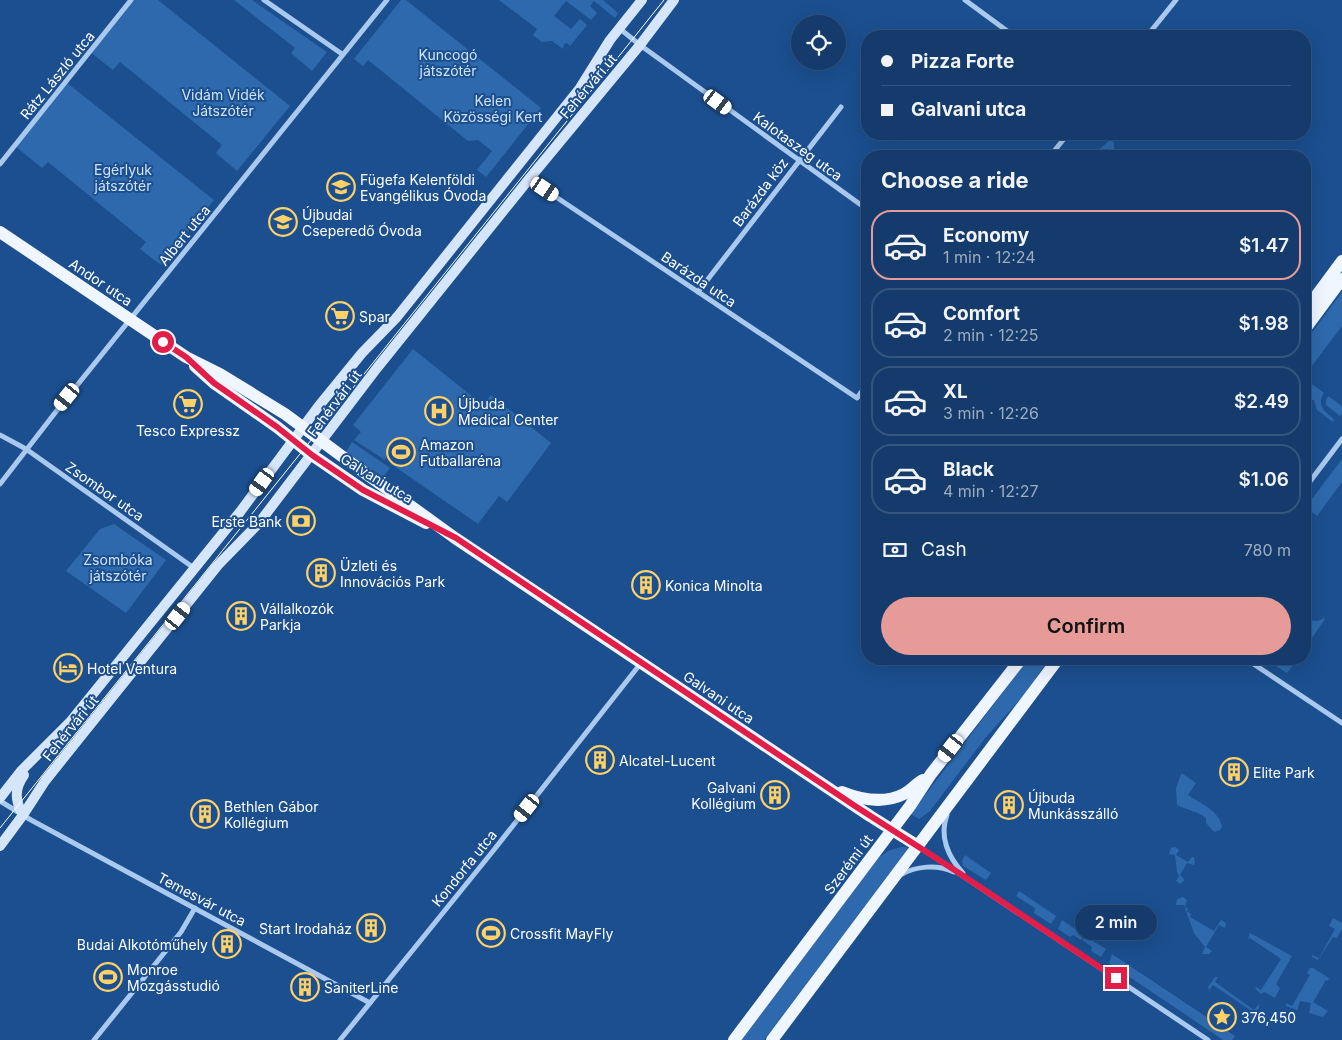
<!DOCTYPE html>
<meta charset="utf-8">
<style>
body{margin:0;font-family:Inter,sans-serif;background:#1d4271;color:#f1f3f6;height:100vh;display:flex;flex-direction:column;font-size:19px;white-space:nowrap}
*{box-sizing:border-box;margin:0}
p{font-size:16px;color:#9dadc1}
.icon{flex:none;width:28px;height:28px;fill:none;stroke:currentColor;stroke-width:2;stroke-linecap:round;stroke-linejoin:round}
.map{position:relative;flex:1;overflow:hidden}
.details{position:absolute;left:861px;top:150px;width:450px;height:515px;display:flex;flex-direction:column;background:#143b6b;border-radius:20px;box-shadow:0 5px 20px #0002,0 0 0 1px #33557e}
.details>*{flex:none}
.guide{position:absolute;left:861px;top:30px;width:450px;height:110px;border-radius:20px;box-shadow:0 5px 20px #0002,0 0 0 1px #33557e;display:grid;align-content:center;height:110px;padding:0 20px;background:#143b6b}
.controls{position:absolute;left:791px;top:15px;display:grid;gap:10px}
.controls a{display:grid;place-items:center;width:55px;height:55px;border-radius:50%;background:#143b6b;box-shadow:0 5px 20px #0002,0 0 0 1px #33557e;font-size:25px}
.end{position:absolute;width:22px;height:22px;margin:-11px;border:6px solid #e11d48;background:#fff;box-shadow:0 0 0 2px #fff}
.from{border-radius:50%}
.bubble{position:absolute;height:35px;border-radius:18px;background:#143b6b;box-shadow:0 5px 20px #0002,0 0 0 1px #33557e;font-size:16px;font-weight:600;line-height:35px;text-align:center}
.car{position:absolute;width:15px;height:30px;margin:-15px -8px;border-radius:6px;box-shadow:0 0 4px 1px #0007;background:linear-gradient(#fff 24%,#345 0 40%,#fff 0 76%,#345 0 86%,#fff 0)}
.guide b{display:flex;align-items:center;gap:18px;height:48px;font-size:19px}
.guide b+b{border-top:1px solid #33557e}
.guide i{width:12px;height:12px;background:#f1f3f6}
ul{padding:0;list-style:none}
li{display:flex;align-items:center;gap:15px;height:70px;margin:0 10px 8px;padding:0 10px;border:2px solid #33557e;border-radius:20px}
li div{flex:1}
li b{display:block;font-size:19px}
li em{font-style:normal;font-weight:600}
li.on{border-color:#e69b98}
li>.icon{width:45px;height:45px;stroke-width:1.5}
h2{padding:0 20px;font-size:22px;line-height:60px}
.pay{display:flex;align-items:center;gap:12px;height:55px;padding:0 20px;font-size:19px}
.pay p{margin-inline-start:auto}
.cta{display:flex;gap:10px;margin-top:auto;padding:10px 20px}
.cta a{flex:1;height:58px;border-radius:30px;background:#e69b98;color:#111;font-size:20px;font-weight:600;line-height:58px;text-align:center}
.map>svg:first-child{display:block}
</style>
<div class="map">
<svg width="1342" height="1040" viewBox="0 0 1342 1040">
<rect width="100%" height="100%" fill="#1b4f8f"/>
<!-- green -->
<g fill="#2e69ad">
<path d="M131 0H158L290 106 237 171 216 153 222 145 120 62 113 70 90 52Z"/>
<path d="M234 0H252L327 52 312 71 291 53 295 48Z"/>
<path d="M401 0H406L541 108 486 177 477 170 492 151 478 140 468 141 368 60 363 66 354 59Z"/>
<path d="M499 0H603L618 13 615 18 594 1 590 6 597 13 591 20 566 1 554 16 571 29 580 19 587 25 570 46 567 43 564 44 563 49 552 41 542 42 533 35 537 29Z"/>
<path d="M66 82 214 200 161 265 140 249 146 242 48 162 42 168 15 146Z"/>
<path d="M1111 139 1114 143V156H1092Z"/>
<path d="M1342 292V326L1305 375V342Z"/>
<path d="M413 349 483 405 491 395 551 443 507 502 499 496 478 524 391 464 393 460 387 456 385 460 354 440 361 432 353 425Z"/>
<path d="M1309 382 1324 393C1316 405 1325 412 1334 419L1333 422 1317 410 1314 400H1305V385Z"/>
<path d="M1328 396 1342 406V414L1340 416 1326 405V400Z"/>
<path d="M352 442 390 468 383 477 346 452Z"/>
<path d="M1342 459V482L1317 516 1306 507Z"/>
<path d="M114 524 166 560 126 613 66 571 100 529Z"/>
<path d="M1324 618 1325 619 1305 648V620L1318 621Z"/>
<path d="M1028 659H1049L1024 695 986 737 930 811 919 819 911 814Z"/>
<path d="M1265 659H1298L1287 673Z"/>
<path d="M1181 774H1183L1196 783 1188 795C1200 803 1220 811 1222 827L1220 830 1214 832 1206 823V818C1199 812 1187 810 1177 805L1176 788Z"/>
<path d="M901 847H906L908 849 764 1040H741L877 859 888 851Z"/>
<path d="M1175 847 1179 850 1176 855 1188 862 1192 857H1194L1195 862 1194 865 1187 863 1180 875 1185 880 1180 884 1176 881 1179 876 1177 872 1175 855 1169 854 1171 848Z"/>
<path d="M965 855 991 873 986 880 963 866 962 861Z"/>
<path d="M1019 891 1056 916 1051 924 1034 913 1035 908 1016 896Z"/>
<path d="M1183 897 1187 900 1185 907 1188 909 1187 911 1191 914 1190 917 1214 931 1221 920 1226 923 1225 928 1219 925 1206 947 1212 951 1209 954H1202L1205 947 1194 933 1184 905H1176L1177 899Z"/>
<path d="M1333 918 1342 923V929L1337 938 1333 937 1318 960 1312 957V955L1319 958 1335 929 1329 926Z"/>
<path d="M1062 920 1084 935 1081 940 1073 935 1070 937 1058 929Z"/>
<path d="M1250 933 1292 956 1276 984 1280 988 1275 998 1264 992 1261 994 1255 988 1256 987 1261 990 1281 959 1250 938 1248 939Z"/>
<path d="M1085 936 1106 949 1101 957 1091 951 1092 947 1082 940Z"/>
<path d="M1112 954 1235 1036 1232 1040H1223L1109 963Z"/>
<path d="M1310 968H1313L1329 978 1328 981 1326 980 1313 1002 1328 1011 1323 1017 1309 1013 1311 1003 1300 1001 1297 1010 1286 1006V1003L1292 1006 1310 975 1307 973Z"/>
<path d="M1215 977H1218L1215 982 1254 1010 1259 1004V1008L1253 1017 1249 1018 1253 1012 1213 985 1209 990 1208 987Z"/>
</g>
<g fill="none" stroke-linecap="round" stroke-linejoin="round">
<!-- street -->
<g stroke="#a9c9ee" stroke-width="5">
<path d="M264 0 342 54"/>
<path d="M965 0 1014 36"/>
<path d="M619 28 640 45 868 210"/>
<path d="M1147 36 1176 0"/>
<path d="M1050 156 1068 134"/>
<path d="M0 164 131 0"/>
<path d="M529 179 857 398 868 383"/>
<path d="M698 292 841 107"/>
<path d="M860 394 868 399"/>
<path d="M0 435 26 449 194 568"/>
<path d="M0 484 58 409 387 0"/>
<path d="M1305 488 1342 439"/>
<path d="M1246 659 1342 723"/>
<path d="M0 801 31 820 370 1003"/>
<path d="M947 815C939 836 948 857 963 873"/>
<path d="M918 846 1208 1040"/>
<path d="M900 875C916 866 937 864 954 872"/>
<path d="M94 1040 181 932 195 908"/>
<path d="M340 1040 493 851 641 663"/>
</g>
<!-- secondary -->
<g stroke="#d6e6fa" stroke-width="10">
<path d="M0 798 21 771 71 721 240 512 318 407 362 353 397 317 580 88 610 40 642 0"/>
<path d="M23 815C15 801 14 789 24 775"/>
<path d="M0 846 23 815 45 781 218 565 259 523 377 368 529 179 640 45 674 0"/>
</g>
<!-- primary -->
<g stroke="#f0f6ff" stroke-width="12">
<path d="M0 232 186 357 220 374 285 414 347 460 455 538 870 816 918 846"/>
<path d="M1305 311 1342 261"/>
<path d="M1305 329 1342 279"/>
<path d="M195 366 214 383 277 427 312 455 363 490 426 523"/>
<path d="M842 792C862 800 884 804 904 794 911 790 916 784 923 780"/>
<path d="M734 1040 910 806 931 774 1021 659"/>
<path d="M772 1040 1058 659"/>
</g>
<!-- tram -->
<path stroke="#fff" stroke-width="1" d="M0 828 664 0"/>
</g>
<g fill="none" stroke-linecap="round" stroke-linejoin="round">
<!-- route -->
<path stroke="#e11d48" stroke-width="6" d="M163 342 186 357 214 383 277 427 312 455 363 490 456 538 855 806 953 869 1116 978"/>
</g>
<!-- icons -->
<defs>
<symbol id="school-ring" viewBox="-11 -11 22 22"><circle r="9.5" fill="#1b4f8f" stroke="#ffd166" stroke-width="1.5"/><path d="M0-5L7-2L0 1L-7-2ZM-4 1L0 2.5L4 1V4Q0 6-4 4Z" fill="#ffd166"/></symbol>
<symbol id="supermarket-ring" viewBox="-11 -11 22 22"><circle r="9.5" fill="#1b4f8f" stroke="#ffd166" stroke-width="1.5"/><path d="M-6-5.5h2.5l.6 2H6L4.5 2H-2.5L-4.4-4H-6ZM-1.5 3.2a1.3 1.3 0 1 0 .1 0ZM3 3.2a1.3 1.3 0 1 0 .1 0Z" fill="#ffd166"/></symbol>
<symbol id="hospital-ring" viewBox="-11 -11 22 22"><circle r="9.5" fill="#1b4f8f" stroke="#ffd166" stroke-width="1.5"/><path d="M-5-5h3v3.5h4V-5h3V5h-3V1.5h-4V5h-3Z" fill="#ffd166"/></symbol>
<symbol id="stadium-ring" viewBox="-11 -11 22 22"><circle r="9.5" fill="#1b4f8f" stroke="#ffd166" stroke-width="1.5"/><path d="M0-5a6.5 5 0 1 0 0 10a6.5 5 0 1 0 0-10ZM-3.5-1.8h7v3.6h-7Z" fill="#ffd166"/></symbol>
<symbol id="bank-ring" viewBox="-11 -11 22 22"><circle r="9.5" fill="#1b4f8f" stroke="#ffd166" stroke-width="1.5"/><path d="M-6-4H6V4H-6ZM0-2.3a2.3 2.3 0 1 0 0 4.6a2.3 2.3 0 1 0 0-4.6Z" fill="#ffd166"/></symbol>
<symbol id="building-ring" viewBox="-11 -11 22 22"><circle r="9.5" fill="#1b4f8f" stroke="#ffd166" stroke-width="1.5"/><path d="M-4-6H4V6H1V3H-1V6H-4ZM-2.5-4.3h1.7v1.8h-1.7ZM.8-4.3h1.7v1.8H.8ZM-2.5-1h1.7V.8h-1.7ZM.8-1h1.7V.8H.8Z" fill="#ffd166"/></symbol>
<symbol id="hotel-ring" viewBox="-11 -11 22 22"><circle r="9.5" fill="#1b4f8f" stroke="#ffd166" stroke-width="1.5"/><path d="M-6-4.5h1.5V1H6V5H4.5V3h-9V5H-6ZM-4 0a1.8 1.8 0 1 1 3.6 0ZM.5 0V-2.5h3Q6-2.5 6 0Z" fill="#ffd166"/></symbol>
<symbol id="sight-ring" viewBox="-11 -11 22 22"><circle r="9.5" fill="#1b4f8f" stroke="#ffd166" stroke-width="1.5"/><path d="M0-6L1.8-2.2L6-1.7L2.9 1.2L3.7 5.4L0 3.3L-3.7 5.4L-2.9 1.2L-6-1.7L-1.8-2.2Z" fill="#ffd166"/></symbol>
</defs>
<g fill-rule="evenodd">
<use href="#school-ring" x="325" y="171" width="32" height="32"/>
<use href="#school-ring" x="267" y="206" width="32" height="32"/>
<use href="#supermarket-ring" x="324" y="300" width="32" height="32"/>
<use href="#supermarket-ring" x="172" y="388" width="32" height="32"/>
<use href="#hospital-ring" x="423" y="395" width="32" height="32"/>
<use href="#stadium-ring" x="385" y="436" width="32" height="32"/>
<use href="#bank-ring" x="285" y="505" width="32" height="32"/>
<use href="#building-ring" x="305" y="557" width="32" height="32"/>
<use href="#building-ring" x="630" y="569" width="32" height="32"/>
<use href="#building-ring" x="225" y="600" width="32" height="32"/>
<use href="#hotel-ring" x="52" y="652" width="32" height="32"/>
<use href="#building-ring" x="584" y="744" width="32" height="32"/>
<use href="#building-ring" x="1218" y="756" width="32" height="32"/>
<use href="#building-ring" x="759" y="779" width="32" height="32"/>
<use href="#building-ring" x="993" y="789" width="32" height="32"/>
<use href="#building-ring" x="189" y="798" width="32" height="32"/>
<use href="#building-ring" x="355" y="912" width="32" height="32"/>
<use href="#stadium-ring" x="475" y="917" width="32" height="32"/>
<use href="#building-ring" x="211" y="928" width="32" height="32"/>
<use href="#stadium-ring" x="92" y="961" width="32" height="32"/>
<use href="#building-ring" x="289" y="971" width="32" height="32"/>
<use href="#sight-ring" x="1206" y="1001" width="32" height="32"/>
</g>
<g text-anchor="middle" dominant-baseline="central" stroke-width="4" stroke-linejoin="round" paint-order="stroke">
<!-- park labels -->
<g font-size="14" fill="#cfe3fa" stroke="#1b4f8f">
<text x="448" y="54">Kuncogó<tspan x="448" dy="16">játszótér</tspan></text>
<text x="223" y="94">Vidám Vidék<tspan x="223" dy="16">Játszótér</tspan></text>
<text x="493" y="100">Kelen<tspan x="493" dy="16">Közösségi Kert</tspan></text>
<text x="123" y="169">Egérlyuk<tspan x="123" dy="16">játszótér</tspan></text>
<text x="118" y="559">Zsombóka<tspan x="118" dy="16">játszótér</tspan></text>
</g>
<!-- street labels -->
<g font-size="14" fill="#fff" stroke="#1b4f8f">
<text transform="translate(57 75) rotate(-51)">Rátz László utca</text>
<text transform="translate(588 86) rotate(-50)">Fehérvári út</text>
<text transform="translate(798 146) rotate(36)">Kalotaszeg utca</text>
<text transform="translate(760 192) rotate(-53)">Barázda köz</text>
<text transform="translate(184 235) rotate(-51)">Albert utca</text>
<text transform="translate(699 279) rotate(34)">Barázda utca</text>
<text transform="translate(101 282) rotate(34)">Andor utca</text>
<text transform="translate(334 403) rotate(-53)">Fehérvári út</text>
<text transform="translate(377 478) rotate(31)">Galvani utca</text>
<text transform="translate(105 491) rotate(35)">Zsombor utca</text>
<text transform="translate(719 697) rotate(34)">Galvani utca</text>
<text transform="translate(70 728) rotate(-51)">Fehérvári út</text>
<text transform="translate(848 864) rotate(-53)">Szerémi út</text>
<text transform="translate(464 868) rotate(-51)">Kondorfa utca</text>
<text transform="translate(202 899) rotate(28)">Temesvár utca</text>
</g>
<!-- poi labels -->
<g font-size="14" fill="#fff" stroke="#1b4f8f" text-anchor="start">
<text x="360" y="179">Fügefa Kelenföldi<tspan x="360" dy="16">Evangélikus Óvoda</tspan></text>
<text x="302" y="214">Újbudai<tspan x="302" dy="16">Cseperedő Óvoda</tspan></text>
<text x="359" y="316">Spar</text>
<text x="458" y="403">Újbuda<tspan x="458" dy="16">Medical Center</tspan></text>
<text x="188" y="430" text-anchor="middle">Tesco Expressz</text>
<text x="420" y="444">Amazon<tspan x="420" dy="16">Futballaréna</tspan></text>
<text x="282" y="521" text-anchor="end">Erste Bank</text>
<text x="340" y="565">Üzleti és<tspan x="340" dy="16">Innovációs Park</tspan></text>
<text x="665" y="585">Konica Minolta</text>
<text x="260" y="608">Vállalkozók<tspan x="260" dy="16">Parkja</tspan></text>
<text x="87" y="668">Hotel Ventura</text>
<text x="619" y="760">Alcatel-Lucent</text>
<text x="1253" y="772">Elite Park</text>
<text x="756" y="787" text-anchor="end">Galvani<tspan x="756" dy="16">Kollégium</tspan></text>
<text x="1028" y="797">Újbuda<tspan x="1028" dy="16">Munkásszálló</tspan></text>
<text x="224" y="806">Bethlen Gábor<tspan x="224" dy="16">Kollégium</tspan></text>
<text x="352" y="928" text-anchor="end">Start Irodaház</text>
<text x="510" y="933">Crossfit MayFly</text>
<text x="208" y="944" text-anchor="end">Budai Alkotóműhely</text>
<text x="127" y="969">Monroe<tspan x="127" dy="16">Mozgásstudió</tspan></text>
<text x="324" y="987">SaniterLine</text>
<text x="1241" y="1017">376,450</text>
</g>
</g>
</svg>
<div class="controls">
<a><svg class="icon" aria-label="locate" viewBox="0 0 24 24"><circle cx="12" cy="12" r="6"/><path d="M12 2v4M12 18v4M2 12h4M18 12h4"/></svg></a>
</div>
<i class="end from" style="left:163px;top:342px"></i>
<i class="end" style="left:1116px;top:978px"></i>
<div class="bubble" style="left:1075px;top:905px;width:82px">2 min</div>
<i class="car" style="left:718px;top:102px;rotate:126deg"></i>
<i class="car" style="left:545px;top:189px;rotate:124deg"></i>
<i class="car" style="left:67px;top:397px;rotate:219deg"></i>
<i class="car" style="left:262px;top:482px;rotate:216deg"></i>
<i class="car" style="left:178px;top:616px;rotate:38deg"></i>
<i class="car" style="left:951px;top:748px;rotate:218deg"></i>
<i class="car" style="left:527px;top:808px;rotate:218deg"></i>
<div class="guide">
<b><i class="from"></i>Pizza Forte</b>
<b><i></i>Galvani utca</b>
</div>
<section class="details">
<h2>Choose a ride</h2>
<ul>
<li class="on"><svg class="icon" aria-label="car" viewBox="0 0 24 24"><path d="M5 17H2v-5l4-1 3-4h7l3 4 3 1v5h-3M9 17h6M6 11h13"/><circle cx="7" cy="17" r="2"/><circle cx="17" cy="17" r="2"/></svg><div><b>Economy</b><p>1 min · 12:24</p></div><em>$1.47</em></li>
<li><svg class="icon" aria-label="car" viewBox="0 0 24 24"><path d="M5 17H2v-5l4-1 3-4h7l3 4 3 1v5h-3M9 17h6M6 11h13"/><circle cx="7" cy="17" r="2"/><circle cx="17" cy="17" r="2"/></svg><div><b>Comfort</b><p>2 min · 12:25</p></div><em>$1.98</em></li>
<li><svg class="icon" aria-label="car" viewBox="0 0 24 24"><path d="M5 17H2v-5l4-1 3-4h7l3 4 3 1v5h-3M9 17h6M6 11h13"/><circle cx="7" cy="17" r="2"/><circle cx="17" cy="17" r="2"/></svg><div><b>XL</b><p>3 min · 12:26</p></div><em>$2.49</em></li>
<li><svg class="icon" aria-label="car" viewBox="0 0 24 24"><path d="M5 17H2v-5l4-1 3-4h7l3 4 3 1v5h-3M9 17h6M6 11h13"/><circle cx="7" cy="17" r="2"/><circle cx="17" cy="17" r="2"/></svg><div><b>Black</b><p>4 min · 12:27</p></div><em>$1.06</em></li>
</ul>
<div class="pay"><svg class="icon" aria-label="cash" viewBox="0 0 24 24"><path d="M3 7h18v10H3z"/><circle cx="12" cy="12" r="2"/></svg>Cash<p>780 m</p></div>
<div class="cta"><a>Confirm</a></div>
</section>
</div>
